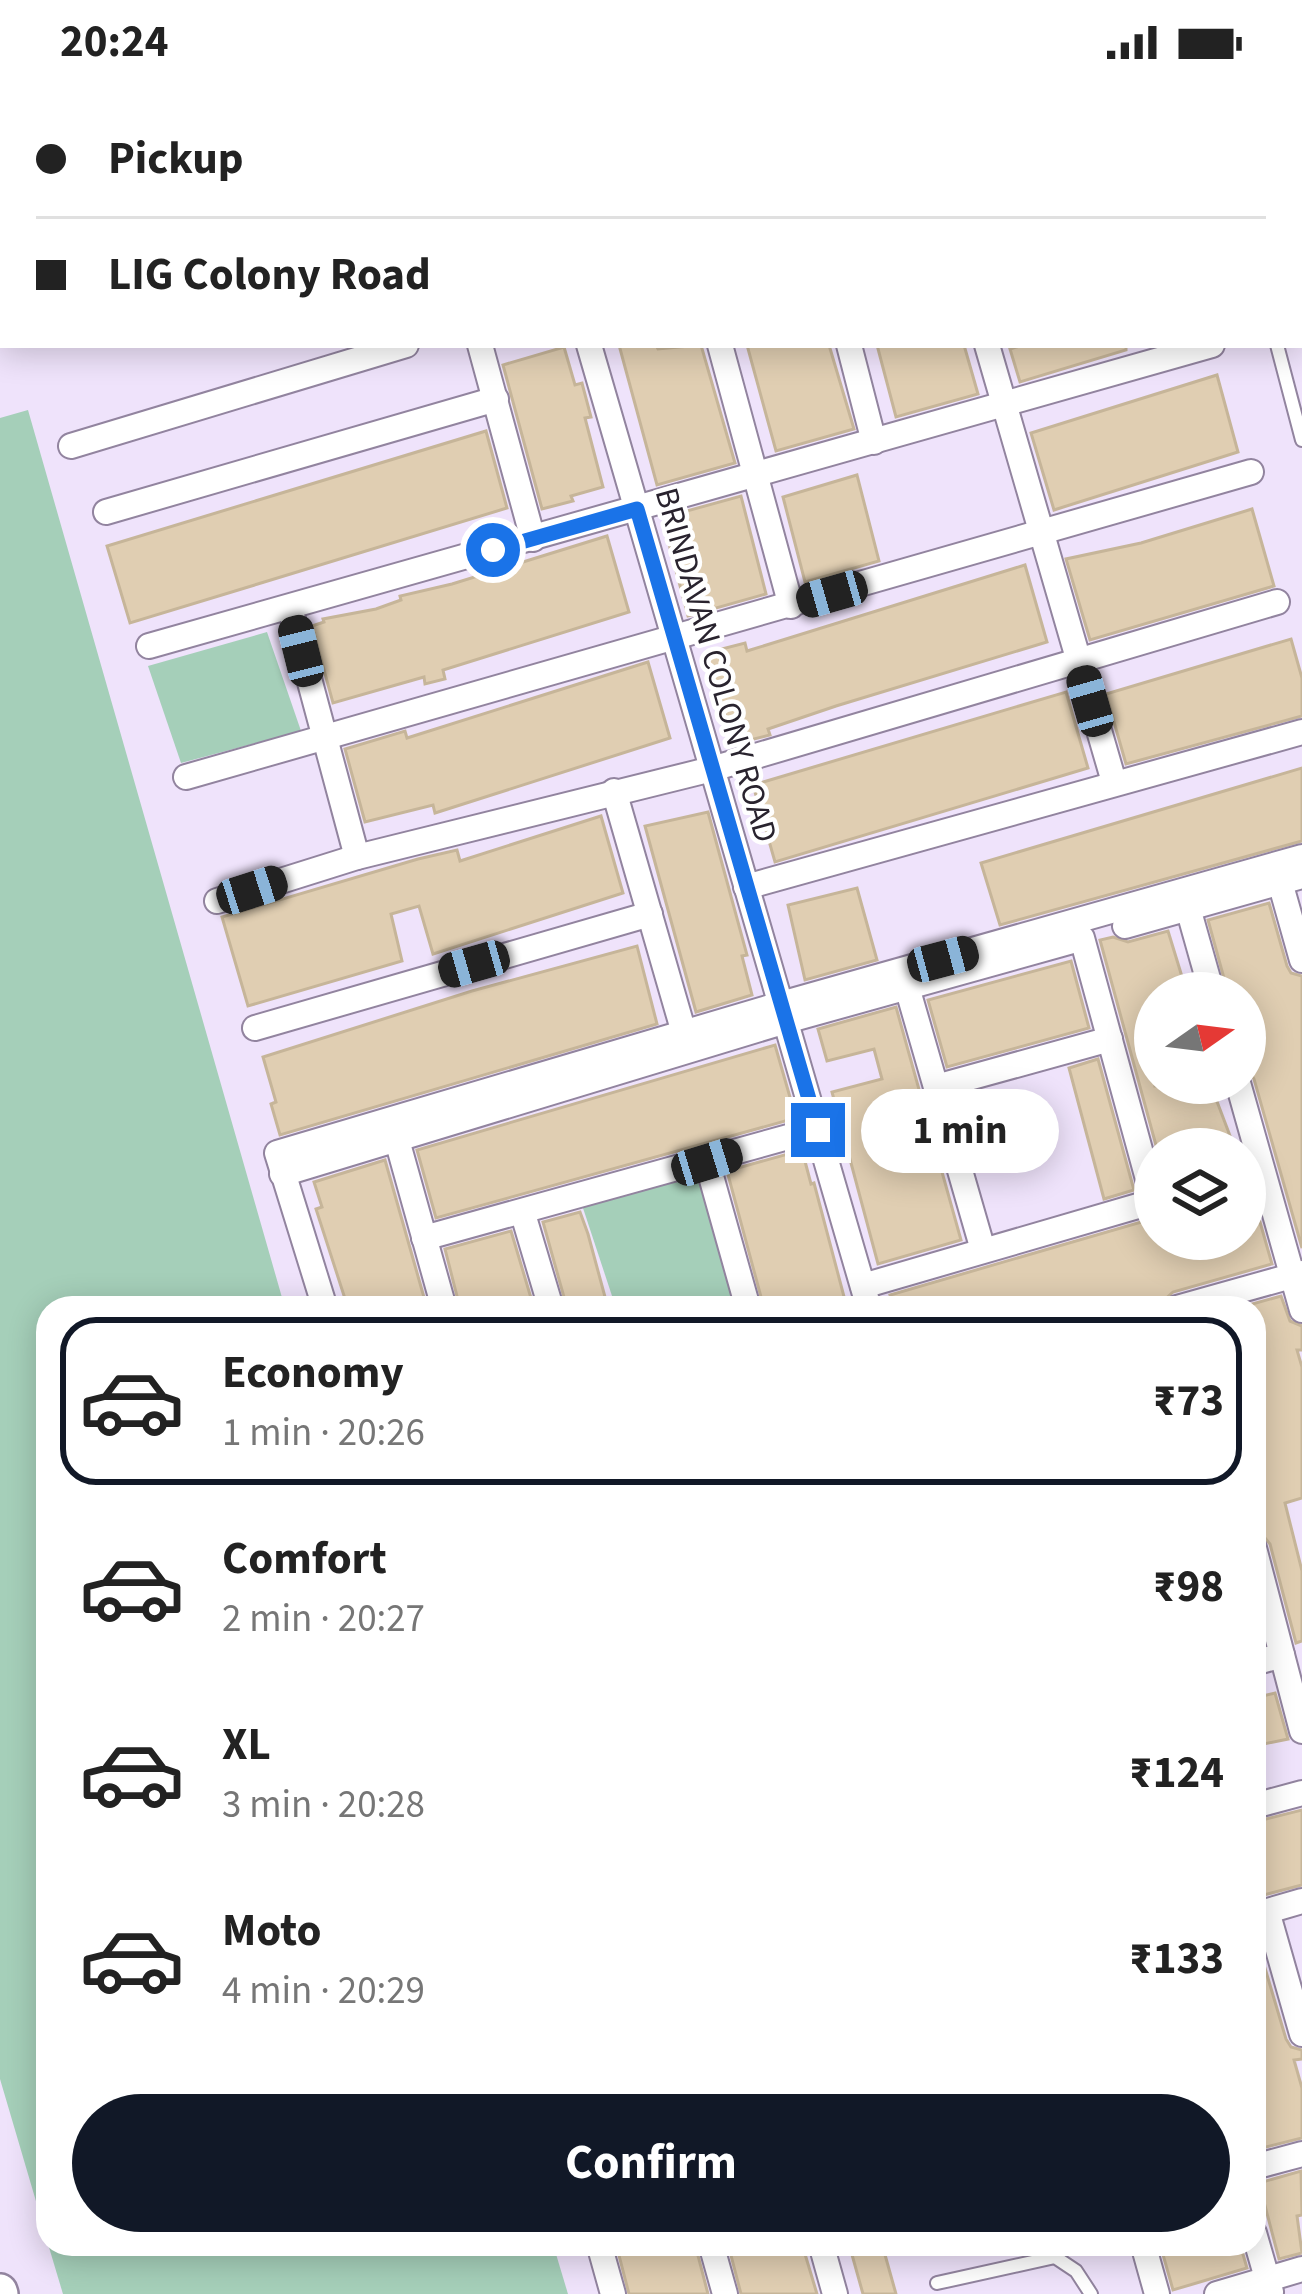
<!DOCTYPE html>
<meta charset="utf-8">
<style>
body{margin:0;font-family:"Source Sans 3",sans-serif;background:#f2f2f2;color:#222;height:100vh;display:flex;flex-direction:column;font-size:45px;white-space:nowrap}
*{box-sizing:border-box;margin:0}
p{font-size:39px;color:#767676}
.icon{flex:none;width:66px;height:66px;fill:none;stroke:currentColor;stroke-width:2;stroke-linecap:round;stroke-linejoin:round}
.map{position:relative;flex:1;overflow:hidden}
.details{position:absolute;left:36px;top:1212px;width:1230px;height:960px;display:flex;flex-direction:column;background:#fff;border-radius:36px;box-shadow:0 6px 30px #0003}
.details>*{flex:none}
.hud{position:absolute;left:0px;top:0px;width:1302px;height:264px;box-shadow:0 6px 30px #0003;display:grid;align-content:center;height:264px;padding:0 36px;background:#fff}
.needle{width:78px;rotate:76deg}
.controls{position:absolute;left:1134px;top:888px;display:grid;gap:24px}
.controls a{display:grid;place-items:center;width:132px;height:132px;border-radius:50%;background:#fff;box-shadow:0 6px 30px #0003;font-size:60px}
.end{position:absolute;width:54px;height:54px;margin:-27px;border:15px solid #1a73e8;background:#fff;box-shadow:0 0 0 6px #fff}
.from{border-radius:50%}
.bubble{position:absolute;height:84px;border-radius:42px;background:#fff;box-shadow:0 6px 30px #0003;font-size:39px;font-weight:700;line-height:84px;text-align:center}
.car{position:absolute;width:36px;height:72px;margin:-36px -18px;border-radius:15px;box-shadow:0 0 9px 3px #0007;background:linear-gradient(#222 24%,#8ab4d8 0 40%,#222 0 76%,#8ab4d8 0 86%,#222 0)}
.hud b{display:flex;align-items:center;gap:42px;height:114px;font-size:45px}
.hud b+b{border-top:3px solid #e0e0e0}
.hud i{width:30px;height:30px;background:#222}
ul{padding:21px 0 0;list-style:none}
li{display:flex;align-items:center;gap:36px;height:168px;margin:0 24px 18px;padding:0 12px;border:6px solid transparent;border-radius:36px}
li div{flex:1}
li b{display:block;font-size:45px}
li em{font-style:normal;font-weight:700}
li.on{border-color:#111827}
li>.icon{width:108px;height:108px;stroke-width:1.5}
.action{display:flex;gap:24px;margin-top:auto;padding:24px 36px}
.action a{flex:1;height:138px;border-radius:72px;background:#111827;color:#fff;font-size:48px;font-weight:700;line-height:138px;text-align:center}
.status{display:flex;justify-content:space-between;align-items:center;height:84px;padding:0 60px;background:#fff;direction:ltr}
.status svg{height:33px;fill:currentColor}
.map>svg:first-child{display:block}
</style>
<div class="status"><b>20:24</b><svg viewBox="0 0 49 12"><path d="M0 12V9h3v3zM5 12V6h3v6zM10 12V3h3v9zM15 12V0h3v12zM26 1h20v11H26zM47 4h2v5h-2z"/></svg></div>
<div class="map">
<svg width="1302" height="2210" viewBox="0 0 1302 2210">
<rect width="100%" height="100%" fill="#efe3fb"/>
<!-- green -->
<g fill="#a5cfb9">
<path d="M28 326 285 1224H48V2158L0 1995V334Z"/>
<path d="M267 548 301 647 181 679 148 582Z"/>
<path d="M703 1082 741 1216 711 1224H616L581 1118Z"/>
<path d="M48 2160H553L568 2210H63Z"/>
</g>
<!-- building -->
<g fill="#e0ceb2" stroke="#c6b599" stroke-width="3">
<path d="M619 261H656L658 265 701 261 735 379 657 401Z"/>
<path d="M747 261H829L854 345 776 367Z"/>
<path d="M877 261H964L978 310 896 333Z"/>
<path d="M1023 261H1126V266L1020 298 1010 265Z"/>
<path d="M564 263 575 301 582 299 591 333 585 334 603 403 571 412 573 417 542 425 503 281Z"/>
<path d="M1217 291 1238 368 1054 426 1031 349Z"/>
<path d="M486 347 507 424 130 539 107 462Z"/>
<path d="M857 391 879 477 805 498 783 413Z"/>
<path d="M741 412 766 510 688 532 664 441 667 440 665 433Z"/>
<path d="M1252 425 1274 502 1090 556 1066 475 1141 459Z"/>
<path d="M607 452 629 528 443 586 445 595 425 600 424 593 333 619 312 542 324 538 323 535 376 525 401 516 400 512 452 500Z"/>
<path d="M1025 481 1047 558 836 622 768 645 770 651 734 660 706 569 745 559 747 567Z"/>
<path d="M1291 555 1302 594V632L1126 680 1106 610Z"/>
<path d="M648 578 670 654 435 729 433 721 365 738 345 665 405 647 407 654Z"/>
<path d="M1066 608 1088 684 775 778 753 701Z"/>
<path d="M1302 684V757L1000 841 981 779Z"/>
<path d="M708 728 747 871 742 872 752 911 696 928 645 742Z"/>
<path d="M601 732 623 809 433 870 419 822 391 830 402 877 248 922 222 833 418 775 457 766 460 777Z"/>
<path d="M857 804 877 876 805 896 788 821Z"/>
<path d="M1269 819 1287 882 1291 889 1302 892V1164L1254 995 1245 979V909H1228L1208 836Z"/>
<path d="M1168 847 1187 909H1155V1002L1210 999 1235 1065H1157L1100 856 1113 853 1128 858Z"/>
<path d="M637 862 657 940 280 1051 271 1020 276 1018 263 973 472 907Z"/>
<path d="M1071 877 1089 944 947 983 928 916Z"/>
<path d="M896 923 961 1156 878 1180 832 1008 882 995 874 965 827 977 818 945Z"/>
<path d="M775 961 796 1034 436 1134 417 1066Z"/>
<path d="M1098 975 1134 1106 1104 1115 1069 984Z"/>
<path d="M1008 1024 1014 1049 997 1054 991 1028Z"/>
<path d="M802 1066 811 1100 814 1099 847 1224H810L808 1218 764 1224 727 1087Z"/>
<path d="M385 1076 408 1157 427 1224H397L395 1219 378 1224H348L316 1125 322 1123 314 1098Z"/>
<path d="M1250 1103 1272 1180 1173 1208 1162 1218 1129 1224H985L984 1219 966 1224H894L890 1211 1155 1134V1155H1245V1104Z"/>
<path d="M580 1128 588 1150 608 1224H567L543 1138Z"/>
<path d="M511 1147 534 1224H460L445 1165Z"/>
<path d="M1281 1212 1290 1237 1302 1242V1266H1297L1302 1283V1414L1285 1419 1302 1487V1557L1296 1559 1270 1460 1254 1441V1224H1238Z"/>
<path d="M1275 1609 1288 1655 1254 1662V1614Z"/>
<path d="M1302 1726V1801L1260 1812 1254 1790V1738Z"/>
<path d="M1254 1847 1286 1955 1291 1963 1302 1966V1975L1294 1976 1302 2004V2054L1254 2066Z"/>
<path d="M1301 2087 1302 2131 1297 2132 1302 2169 1279 2175 1259 2099Z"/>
<path d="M616 2160H695L708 2210H629Z"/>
<path d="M728 2160H802L817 2210H741Z"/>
<path d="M849 2160H882L896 2210H863Z"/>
<path d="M1160 2160H1240L1247 2184 1173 2206Z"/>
</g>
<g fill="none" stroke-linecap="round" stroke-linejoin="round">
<defs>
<g id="lane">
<path d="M1196 0 1197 3"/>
<path d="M1299 59 1302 58"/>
<path d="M1277 261 1302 356"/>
<path d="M937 2199 1055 2173 1076 2187 1091 2210"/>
</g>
<g id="street">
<path d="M1031 0 1032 3"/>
<path d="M1125 0 1126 3"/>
<path d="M1267 3 1279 0"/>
<path d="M0 156H3"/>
<path d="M480 261 533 455"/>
<path d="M589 261 869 1224"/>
<path d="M720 261 791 522"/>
<path d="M849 261 874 358"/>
<path d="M987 261 1114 698"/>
<path d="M71 362 406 261"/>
<path d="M106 428 496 315"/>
<path d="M290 524 357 773"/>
<path d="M149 562 1212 261"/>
<path d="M186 693 1251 388"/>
<path d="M614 707 684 949"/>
<path d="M1280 798 1302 876"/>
<path d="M746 803 1302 648"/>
<path d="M217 817 357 773 712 685 1277 518"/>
<path d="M1188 824 1212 909"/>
<path d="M1125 842 1302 792"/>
<path d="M1082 854 1154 1117"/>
<path d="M907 903 983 1166"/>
<path d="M255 944 650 830"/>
<path d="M1238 999 1302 1226"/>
<path d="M936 1003 1110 955"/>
<path d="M397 1056 444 1224"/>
<path d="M707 1078 748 1224"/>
<path d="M282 1090 786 937 1069 858"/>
<path d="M523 1130 551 1224"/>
<path d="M424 1154 817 1045"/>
<path d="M863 1202 1155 1117"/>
<path d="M325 1224 277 1069 781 920 1302 773"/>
<path d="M1177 1224 1302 1189"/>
<path d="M1254 1464 1302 1647"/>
<path d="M1254 1579 1282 1571"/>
<path d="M1254 1722 1302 1709"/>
<path d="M1267 1827 1302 1950"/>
<path d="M1254 1831 1302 1817"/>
<path d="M1254 2083 1302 2070"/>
<path d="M1254 2149 1271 2208"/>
<path d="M599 2160 613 2210"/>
<path d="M711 2160 725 2210"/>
<path d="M821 2160 835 2210"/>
<path d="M1143 2160 1157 2210"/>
<path d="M1217 2210 1302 2185"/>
</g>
<path id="secondary" d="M0 2207 1 2210"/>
</defs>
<!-- lane casing -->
<use href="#lane" stroke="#92849f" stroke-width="16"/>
<!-- street casing -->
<use href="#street" stroke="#92849f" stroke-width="28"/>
<!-- secondary casing -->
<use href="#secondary" stroke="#92849f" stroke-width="38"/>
<!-- lane -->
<use href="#lane" stroke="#fff" stroke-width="12"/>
<!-- street -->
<use href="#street" stroke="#fff" stroke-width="24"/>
<!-- secondary -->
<use href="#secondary" stroke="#fff" stroke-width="33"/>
<defs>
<path id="rail" d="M0 1 4 0"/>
</defs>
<!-- rail casing -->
<use href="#rail" stroke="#5c5563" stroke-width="10"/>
<!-- rail -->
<use href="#rail" stroke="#fff" stroke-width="6" stroke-dasharray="18" stroke-linecap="butt"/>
</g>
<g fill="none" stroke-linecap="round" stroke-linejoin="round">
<!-- route -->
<path stroke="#1a73e8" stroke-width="15" d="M493 466 637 425 818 1046"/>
</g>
<g text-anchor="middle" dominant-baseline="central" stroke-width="9" stroke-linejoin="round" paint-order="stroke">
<!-- street labels -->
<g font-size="33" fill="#29232e" stroke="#fff">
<text transform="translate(716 581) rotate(74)">BRINDAVAN COLONY ROAD</text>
</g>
</g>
</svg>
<div class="controls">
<a><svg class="needle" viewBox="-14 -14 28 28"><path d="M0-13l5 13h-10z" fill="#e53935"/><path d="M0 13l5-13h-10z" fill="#767676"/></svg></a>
<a><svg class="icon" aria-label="layers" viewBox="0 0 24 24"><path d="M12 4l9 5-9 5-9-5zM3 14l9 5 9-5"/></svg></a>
</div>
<i class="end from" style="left:493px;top:466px"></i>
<i class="end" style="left:818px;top:1046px"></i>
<div class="bubble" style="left:861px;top:1005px;width:198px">1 min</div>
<i class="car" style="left:832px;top:510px;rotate:254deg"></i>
<i class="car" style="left:301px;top:567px;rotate:346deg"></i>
<i class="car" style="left:1090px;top:617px;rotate:344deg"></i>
<i class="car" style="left:252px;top:806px;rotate:72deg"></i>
<i class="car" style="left:943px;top:875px;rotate:75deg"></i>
<i class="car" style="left:474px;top:880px;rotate:254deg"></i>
<i class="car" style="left:707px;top:1078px;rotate:73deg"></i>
<div class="hud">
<b><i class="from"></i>Pickup</b>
<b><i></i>LIG Colony Road</b>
</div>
<section class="details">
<ul>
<li class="on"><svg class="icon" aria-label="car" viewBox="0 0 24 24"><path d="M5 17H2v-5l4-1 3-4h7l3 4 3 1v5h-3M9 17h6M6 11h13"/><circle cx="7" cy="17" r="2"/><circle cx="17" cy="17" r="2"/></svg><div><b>Economy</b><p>1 min · 20:26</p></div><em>₹73</em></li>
<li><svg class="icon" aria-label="car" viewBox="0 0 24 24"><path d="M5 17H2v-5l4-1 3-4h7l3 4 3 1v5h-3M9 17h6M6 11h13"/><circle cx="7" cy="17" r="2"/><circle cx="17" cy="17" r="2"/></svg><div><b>Comfort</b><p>2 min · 20:27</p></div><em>₹98</em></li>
<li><svg class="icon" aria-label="car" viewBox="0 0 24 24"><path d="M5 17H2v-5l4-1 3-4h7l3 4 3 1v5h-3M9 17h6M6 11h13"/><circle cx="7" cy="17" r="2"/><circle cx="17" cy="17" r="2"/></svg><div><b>XL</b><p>3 min · 20:28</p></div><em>₹124</em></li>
<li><svg class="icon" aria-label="car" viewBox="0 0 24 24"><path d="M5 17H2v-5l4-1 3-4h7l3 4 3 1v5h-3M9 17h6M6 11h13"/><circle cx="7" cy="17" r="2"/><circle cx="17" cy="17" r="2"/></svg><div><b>Moto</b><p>4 min · 20:29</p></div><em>₹133</em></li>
</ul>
<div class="action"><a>Confirm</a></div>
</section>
</div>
